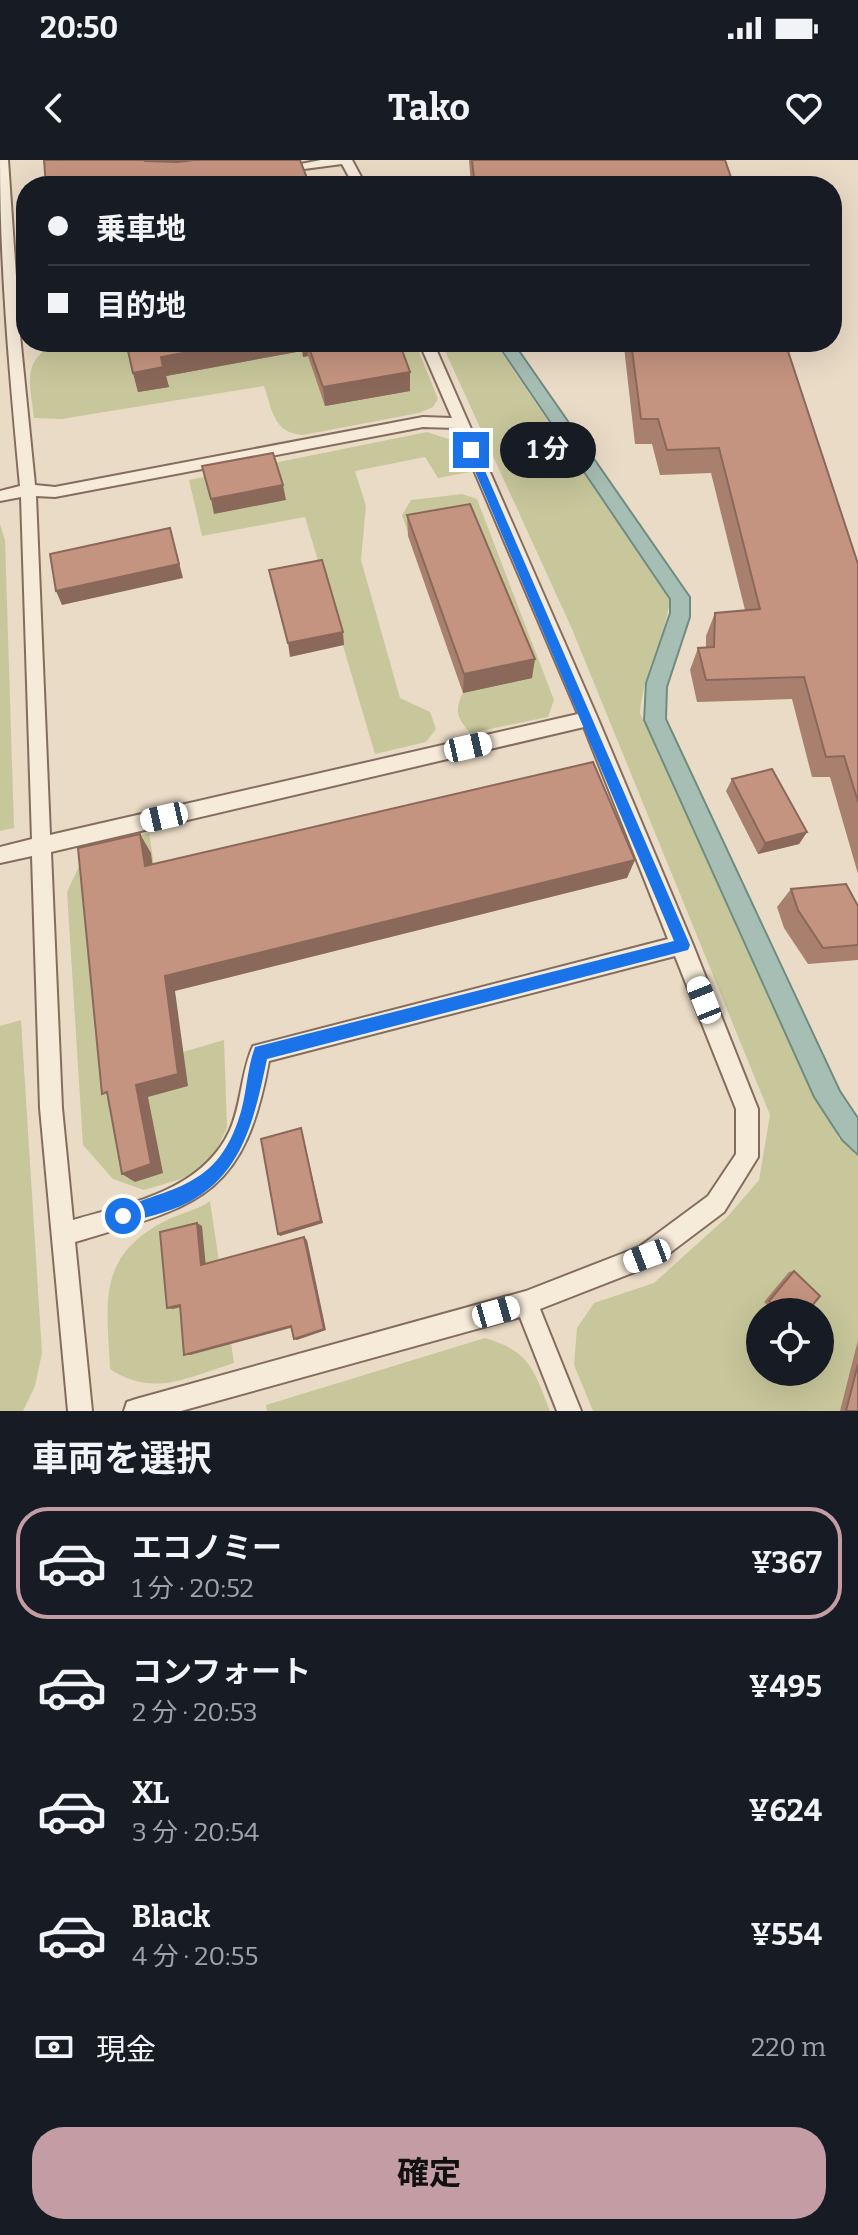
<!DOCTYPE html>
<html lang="ja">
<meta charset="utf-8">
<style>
body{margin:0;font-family:Bitter,"Noto Sans JP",serif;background:#242831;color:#f1f3f6;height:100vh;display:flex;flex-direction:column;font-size:30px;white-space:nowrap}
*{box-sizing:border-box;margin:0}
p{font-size:26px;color:#9ea1a6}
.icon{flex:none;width:44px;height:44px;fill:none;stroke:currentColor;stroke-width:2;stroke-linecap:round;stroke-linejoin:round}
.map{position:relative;height:1251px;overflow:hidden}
.drawer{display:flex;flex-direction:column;background:#171b24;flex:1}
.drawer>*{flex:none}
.guide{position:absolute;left:16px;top:16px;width:826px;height:176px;border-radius:32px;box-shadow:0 8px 32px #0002;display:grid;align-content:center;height:176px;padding:0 32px;background:#171b24}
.buttons{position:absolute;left:746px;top:1138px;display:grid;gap:16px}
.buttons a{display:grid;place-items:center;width:88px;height:88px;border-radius:50%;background:#171b24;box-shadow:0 8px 32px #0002;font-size:40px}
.end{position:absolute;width:36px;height:36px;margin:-18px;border:10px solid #1a73e8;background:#fff;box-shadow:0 0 0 4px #fff}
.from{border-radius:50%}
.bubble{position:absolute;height:56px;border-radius:28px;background:#171b24;box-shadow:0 8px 32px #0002;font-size:26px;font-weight:700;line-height:56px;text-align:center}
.car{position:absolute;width:24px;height:48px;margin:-24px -12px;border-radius:10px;box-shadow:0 0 6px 2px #0007;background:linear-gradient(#fff 24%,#345 0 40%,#fff 0 76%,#345 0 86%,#fff 0)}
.guide b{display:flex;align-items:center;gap:28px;height:76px;font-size:30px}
.guide b+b{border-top:2px solid #363941}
.guide i{width:20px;height:20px;background:#f1f3f6}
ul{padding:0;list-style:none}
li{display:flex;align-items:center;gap:24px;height:112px;margin:0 16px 12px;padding:0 16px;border:4px solid transparent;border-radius:32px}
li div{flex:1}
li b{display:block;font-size:30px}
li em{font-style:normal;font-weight:700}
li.selected{border-color:#c49da4}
li>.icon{width:72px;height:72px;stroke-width:1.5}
h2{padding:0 32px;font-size:36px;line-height:96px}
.pay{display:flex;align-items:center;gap:20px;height:88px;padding:0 32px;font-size:30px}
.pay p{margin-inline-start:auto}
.cta{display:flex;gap:16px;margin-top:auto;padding:16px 32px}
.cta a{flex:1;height:92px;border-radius:32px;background:#c49da4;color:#111;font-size:32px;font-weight:700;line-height:92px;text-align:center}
.status{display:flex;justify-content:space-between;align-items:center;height:56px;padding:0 40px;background:#171b24;direction:ltr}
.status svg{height:22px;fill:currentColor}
header{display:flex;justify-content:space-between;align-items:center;height:104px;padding:0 32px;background:#171b24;font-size:36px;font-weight:700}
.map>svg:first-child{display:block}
</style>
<div class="status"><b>20:50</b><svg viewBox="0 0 49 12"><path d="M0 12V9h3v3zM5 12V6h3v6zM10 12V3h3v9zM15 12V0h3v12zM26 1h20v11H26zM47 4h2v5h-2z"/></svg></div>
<header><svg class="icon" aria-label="back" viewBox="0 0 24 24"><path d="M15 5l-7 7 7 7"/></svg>Tako<svg class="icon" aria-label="heart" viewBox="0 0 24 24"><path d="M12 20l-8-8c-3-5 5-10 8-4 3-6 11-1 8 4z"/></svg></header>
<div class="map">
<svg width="858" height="1251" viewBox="0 0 858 1251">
<rect width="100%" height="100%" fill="#eadbc6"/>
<!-- green -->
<g fill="#c8c79b" fill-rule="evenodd">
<path d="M55 182H415L438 239 433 247 419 253 303 275C273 273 272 249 264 226L62 259 34 258C30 222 21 204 55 182Z"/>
<path d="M441 182H494L670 440C664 482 644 509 640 553L839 979 858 994V1251H593L574 1205 577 1168 594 1143 654 1123 728 1056 759 1020 770 955 572 469ZM760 1152H820V1212H760Z"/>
<path d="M427 272 455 281 470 312 438 318 425 297 355 311 366 346 361 400 400 538 430 552 436 569 426 582 375 594 305 357 202 376 189 320Z"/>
<path d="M462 334 477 339 554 540 548 557 470 573C457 558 454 551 463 532L402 355 411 340Z"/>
<path d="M0 364 5 380 14 668 0 671Z"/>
<path d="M149 673 183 892 224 880 227 968 209 1005 181 1019 144 1030 113 1019 83 985 67 732 80 704 125 679Z"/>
<path d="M21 860 42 1193 35 1226 23 1251H0V866Z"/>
<path d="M210 1041 234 1203C188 1217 154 1238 110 1209 107 1143 96 1097 165 1061 180 1053 196 1051 210 1041Z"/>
<path d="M485 1178C530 1191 534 1210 550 1251H267L266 1245Z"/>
</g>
<!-- water -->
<path fill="#a7beb5" stroke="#6f8c81" stroke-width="2" d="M496 182H513L690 437V457L667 527 666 559 840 931 858 958V995L842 980 814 937 644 560 646 523 670 453V439Z"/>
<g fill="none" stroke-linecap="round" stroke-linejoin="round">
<defs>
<g id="service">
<path d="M0 0H8L20 175 35 325 55 327 423 257 452 258 419 182H433L598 559 693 785 758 949V997L724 1052 655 1104 540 1149 581 1251H557L520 1157 181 1251H124L127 1242 136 1239 526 1131 639 1087 708 1036 736 994V949L675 796 269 901C244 1039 198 1045 75 1082L92 1251H68L40 948 32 696 0 703V687L32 679 21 337 0 341V331L20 326C10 218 0 109 0 0ZM423 267 456 268 578 554 50 675 36 336 55 337ZM584 567 668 779 253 886C241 912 242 943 230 970 202 1031 131 1043 73 1060L62 948 51 692Z"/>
<path d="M321 0H352L366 26H354L342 4 281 12 275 9Z"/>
</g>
</defs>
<!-- service casing -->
<use href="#service" stroke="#846d5e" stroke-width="4"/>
<!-- service -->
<use href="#service" fill="#f6ead9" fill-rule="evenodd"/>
</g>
<!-- wall -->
<g fill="#a97f6e">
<path d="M469 0H725L734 26H471Z"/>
<path d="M126 182H399L410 231 325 246 308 196 303 197 302 191 166 216 169 227 138 232Z"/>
<path d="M585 182H785L858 404V714L830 617H812L792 539 697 542 690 510 698 488 706 487V476L715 453 745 450 711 313 660 315 652 284H635L624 187H585Z"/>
<path d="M407 355 532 518 463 533 408 376Z"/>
<path d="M732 619 807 672 799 684 758 694 726 631Z"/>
<path d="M791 729 858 785V800L808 804 784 768 777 747Z"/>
<path d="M794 1111 807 1152H774L764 1142 789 1112Z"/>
<path d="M858 1180V1251H840Z"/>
</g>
<!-- shaded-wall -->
<g fill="#8a685a">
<path d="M146 0H272V4L144 1Z"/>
<path d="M243 182H301L302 191 166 216 169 227 138 232 133 213 161 197Z"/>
<path d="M302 182H306L308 196 303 197Z"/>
<path d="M410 212V231L325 246 323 227Z"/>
<path d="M283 325 286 340 214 354 211 339Z"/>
<path d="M170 368 183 418 62 445 56 431Z"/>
<path d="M343 472 344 485 290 497 288 483Z"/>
<path d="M535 499 532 518 463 533 464 514Z"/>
<path d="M807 672 799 684 758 694 765 683Z"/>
<path d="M140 674 151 693 155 725 145 706Z"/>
<path d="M635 700 627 718 175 831 188 926 148 937 163 1013 135 1022 122 1014 136 925 165 816Z"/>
<path d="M301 968 323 1063 280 1076 278 1074Z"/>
<path d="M197 1063 202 1066 206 1107 201 1105Z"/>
<path d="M304 1077 307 1080 326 1170 297 1180 294 1179Z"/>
<path d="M180 1145 185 1146 173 1149 167 1148Z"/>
<path d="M291 1166 294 1167 190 1195H184Z"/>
</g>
<!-- building -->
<g fill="#c59480" stroke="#8a685a" stroke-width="2">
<path d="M44 0H146L144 1 178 2 194 0H300L310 26H46Z"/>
<path d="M472 0H725L734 26H475Z"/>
<path d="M126 182H243L161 197 163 207 133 213Z"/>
<path d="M307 182H399L410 212 323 227Z"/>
<path d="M631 182H785L858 404V642L844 596 826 597 804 517 706 520 698 488 714 487 715 453 760 449 719 288 667 290 658 259H641Z"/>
<path d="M273 293 283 325 211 339 202 306Z"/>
<path d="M470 344 535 499 464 514 407 355Z"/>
<path d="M170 368 179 404 56 431 50 394Z"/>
<path d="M322 400 343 472 288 483 269 410Z"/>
<path d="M593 602 635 700 165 816 178 914 136 925 151 1004 122 1014 107 932 102 934 78 688 140 674 145 706Z"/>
<path d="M772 609 807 672 765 683 732 619Z"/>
<path d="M846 724 858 746V785L823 788 798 750 791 729Z"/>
<path d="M301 968 321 1061 278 1074 261 979Z"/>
<path d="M197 1063 201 1105 304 1077 324 1169 294 1179 291 1166 184 1195 180 1145 167 1148 160 1072Z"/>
<path d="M794 1111 820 1136 807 1152H780L769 1141Z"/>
<path d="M858 1204V1251H846Z"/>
</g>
<!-- route -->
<path fill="#1a73e8" d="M471 286 476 290 690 785 688 790 267 899C255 955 244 1014 187 1043 168 1053 144 1057 123 1064L117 1061V1050C171 1027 215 1028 238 961 247 937 246 911 255 887L674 781 466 290Z"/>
</svg>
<div class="buttons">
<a><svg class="icon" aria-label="locate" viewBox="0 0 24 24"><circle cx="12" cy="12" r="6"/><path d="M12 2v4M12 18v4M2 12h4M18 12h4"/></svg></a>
</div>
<i class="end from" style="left:123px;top:1056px"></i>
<i class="end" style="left:471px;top:290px"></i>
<div class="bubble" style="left:500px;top:262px;width:96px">1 分</div>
<i class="car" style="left:468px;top:587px;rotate:77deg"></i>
<i class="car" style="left:164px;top:657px;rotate:257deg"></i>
<i class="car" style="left:704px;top:840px;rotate:338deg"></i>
<i class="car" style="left:647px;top:1096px;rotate:249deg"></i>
<i class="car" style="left:496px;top:1152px;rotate:74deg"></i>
<div class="guide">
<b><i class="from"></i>乗車地</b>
<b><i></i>目的地</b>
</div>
</div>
<section class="drawer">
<h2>車両を選択</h2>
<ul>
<li class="selected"><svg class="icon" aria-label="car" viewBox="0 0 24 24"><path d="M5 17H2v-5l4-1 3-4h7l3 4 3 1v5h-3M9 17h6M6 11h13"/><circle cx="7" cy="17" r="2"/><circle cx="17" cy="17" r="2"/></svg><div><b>エコノミー</b><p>1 分 · 20:52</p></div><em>¥367</em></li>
<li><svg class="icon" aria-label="car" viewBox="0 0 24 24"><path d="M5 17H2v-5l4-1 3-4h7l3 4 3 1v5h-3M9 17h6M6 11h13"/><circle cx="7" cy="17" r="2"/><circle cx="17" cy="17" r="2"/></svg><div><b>コンフォート</b><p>2 分 · 20:53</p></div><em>¥495</em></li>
<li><svg class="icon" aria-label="car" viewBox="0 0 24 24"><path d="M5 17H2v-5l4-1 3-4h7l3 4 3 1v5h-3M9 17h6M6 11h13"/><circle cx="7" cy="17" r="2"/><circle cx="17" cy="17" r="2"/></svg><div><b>XL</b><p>3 分 · 20:54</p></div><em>¥624</em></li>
<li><svg class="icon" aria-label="car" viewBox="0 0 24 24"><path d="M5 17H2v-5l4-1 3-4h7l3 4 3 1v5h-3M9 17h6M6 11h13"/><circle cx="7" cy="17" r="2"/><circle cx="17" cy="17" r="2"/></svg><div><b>Black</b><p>4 分 · 20:55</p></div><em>¥554</em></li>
</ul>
<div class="pay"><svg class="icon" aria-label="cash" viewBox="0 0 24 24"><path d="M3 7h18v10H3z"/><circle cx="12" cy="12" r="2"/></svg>現金<p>220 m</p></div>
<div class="cta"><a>確定</a></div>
</section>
